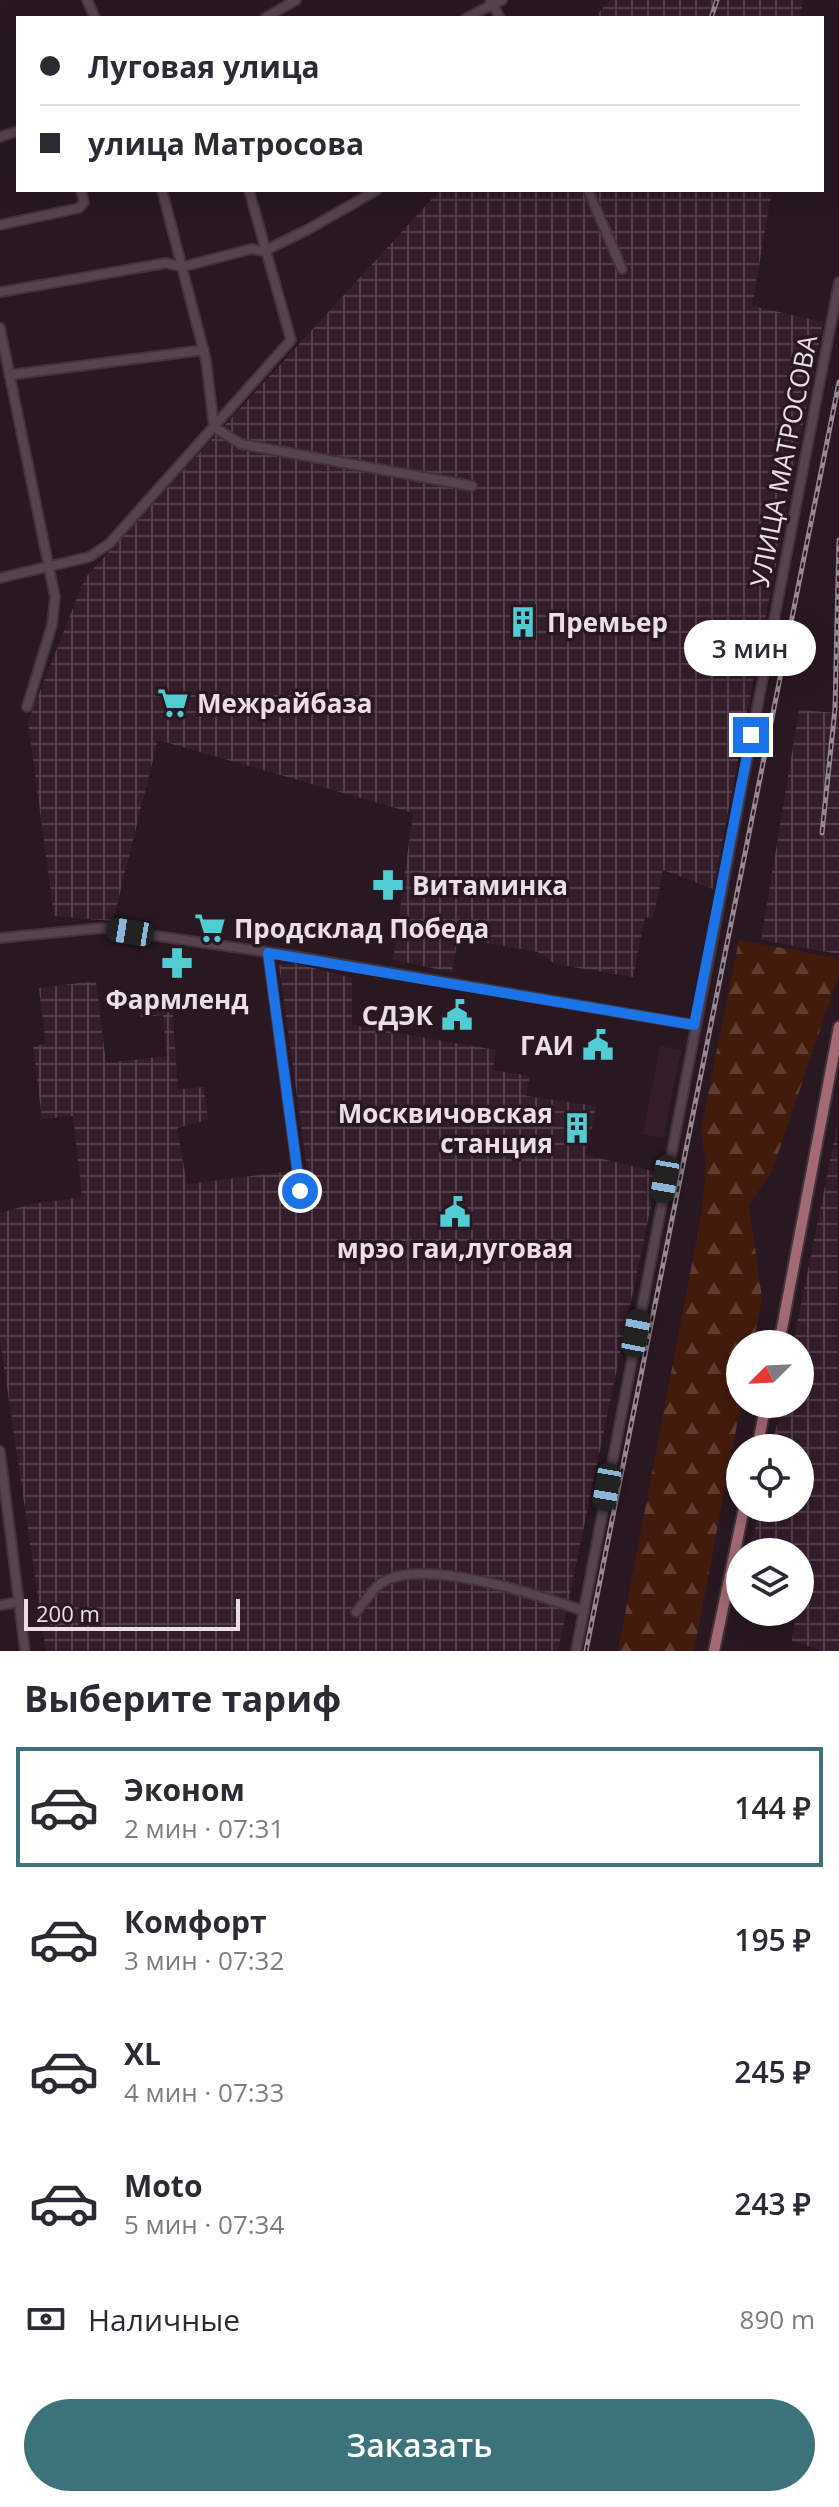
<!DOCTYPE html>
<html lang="ru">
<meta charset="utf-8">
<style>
body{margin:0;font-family:"Open Sans",sans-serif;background:#f2f2f3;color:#2b2b33;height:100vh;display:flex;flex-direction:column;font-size:30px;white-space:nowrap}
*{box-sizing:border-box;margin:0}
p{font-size:26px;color:#7c7c81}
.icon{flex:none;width:44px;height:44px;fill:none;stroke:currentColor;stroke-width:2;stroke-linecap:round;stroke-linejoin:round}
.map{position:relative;height:1651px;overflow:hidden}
.details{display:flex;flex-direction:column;background:#fff;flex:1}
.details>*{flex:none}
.banner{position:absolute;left:16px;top:16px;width:808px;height:176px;border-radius:0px;box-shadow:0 4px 20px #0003;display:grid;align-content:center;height:176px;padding:0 24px;background:#fff}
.needle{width:52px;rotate:246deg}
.controls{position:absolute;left:726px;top:1330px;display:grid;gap:16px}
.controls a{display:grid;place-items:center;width:88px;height:88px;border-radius:50%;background:#fff;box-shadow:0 4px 20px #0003;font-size:40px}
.scale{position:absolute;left:24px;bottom:20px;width:216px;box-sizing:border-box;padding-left:8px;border:4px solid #ebdfe5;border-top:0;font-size:22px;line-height:28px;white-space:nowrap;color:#ebdfe5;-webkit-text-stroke:6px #291822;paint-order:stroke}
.end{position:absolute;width:36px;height:36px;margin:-18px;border:10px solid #1a73e8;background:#fff;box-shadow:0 0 0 4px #fff}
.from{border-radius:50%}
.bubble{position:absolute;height:56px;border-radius:28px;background:#fff;box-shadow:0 4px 20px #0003;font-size:26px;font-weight:600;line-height:56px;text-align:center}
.car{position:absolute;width:24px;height:48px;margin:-24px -12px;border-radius:10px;box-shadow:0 0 6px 2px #0007;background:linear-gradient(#222 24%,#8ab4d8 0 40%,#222 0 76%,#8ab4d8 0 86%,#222 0)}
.banner b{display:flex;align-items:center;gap:28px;height:76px;font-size:30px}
.banner b+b{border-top:2px solid #e1e1e2}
.banner i{width:20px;height:20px;background:#2b2b33}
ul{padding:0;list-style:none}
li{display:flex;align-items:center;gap:24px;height:120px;margin:0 16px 12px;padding:0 8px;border:4px solid transparent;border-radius:0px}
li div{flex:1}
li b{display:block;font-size:30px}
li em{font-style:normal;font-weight:600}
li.active{border-color:#3c737b}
li>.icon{width:72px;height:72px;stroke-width:1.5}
h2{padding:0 24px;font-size:36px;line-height:96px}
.pay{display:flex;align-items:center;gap:20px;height:88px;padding:0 24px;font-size:30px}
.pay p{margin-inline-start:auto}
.action{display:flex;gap:16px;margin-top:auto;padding:16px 24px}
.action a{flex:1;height:92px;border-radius:48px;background:#3c737b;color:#fff;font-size:32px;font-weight:600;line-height:92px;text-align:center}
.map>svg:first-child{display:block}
</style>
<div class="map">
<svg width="839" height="1651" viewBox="0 0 839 1651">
<defs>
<pattern id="industrial-grid" width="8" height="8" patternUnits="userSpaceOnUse" patternTransform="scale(2)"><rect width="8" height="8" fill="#351e2c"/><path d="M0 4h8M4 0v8" fill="none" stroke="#523e4a"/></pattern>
<pattern id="forest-firs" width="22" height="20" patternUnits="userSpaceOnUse" patternTransform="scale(2)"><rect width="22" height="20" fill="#431b0c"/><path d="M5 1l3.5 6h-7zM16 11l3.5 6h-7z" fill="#5e3c2f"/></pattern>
</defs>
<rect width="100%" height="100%" fill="#291822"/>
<!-- built -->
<path fill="#351e2c" d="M660 1046 681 1050 663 1138 643 1134Z"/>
<!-- industrial -->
<g fill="url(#industrial-grid)">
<path d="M610 0H803L800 18H594Z"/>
<path d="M440 190H772L752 306 823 322 713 889 663 870 653 918 645 917 633 977 555 964 538 952 458 938 452 972 393 960 413 813 158 740 113 921 54 916 28 721 85 578Z"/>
<path d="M799 710 839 713V954L761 940Z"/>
<path d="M294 963 352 978V1025L496 1050 493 1070 530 1076 526 1096 596 1106 586 1155 658 1172 558 1651H46L0 1340V1213L31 1204 82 1197 73 1116 42 1119 33 1046 46 1044 39 988 96 981 106 1063 167 1056 163 1015 141 1017 140 1007 172 1003 178 1089 204 1087 208 1120 177 1128 187 1184 307 1169 279 965Z"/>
<path d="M837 1126 839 1651H823L792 1641 796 1612H800V1552H750L759 1508H800V1448H772L781 1404H800V1344H793Z"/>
</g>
<!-- forest -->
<path fill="url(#forest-firs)" d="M739 940 839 959V974L772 1171 749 1205 762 1298 753 1344H740L741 1404 694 1651H618L702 1211 706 1167 701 1129Z"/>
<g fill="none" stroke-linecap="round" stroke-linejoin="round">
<defs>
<g id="minor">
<path d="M87 0 95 18"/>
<path d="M490 0 500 18"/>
<path d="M265 18 296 0"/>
<path d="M466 18 502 0"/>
<path d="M0 137 18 131"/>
<path d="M162 190 206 360 214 427 241 444 472 486"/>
<path d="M588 190 622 269"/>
<path d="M0 225 79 208 84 202 81 190"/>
<path d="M0 292 166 263 182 267 251 249 264 251 307 230 377 190"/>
<path d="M0 328 55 597 52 625 27 707"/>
<path d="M9 375 204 350"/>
<path d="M0 578 89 557 109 544 291 340 249 190"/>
<path d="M0 938 102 928 294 956 694 1025"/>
<path d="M268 953 300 1191"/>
<path d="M0 1451 25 1651"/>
<path d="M0 1605 19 1602"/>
<path d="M356 1612C364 1603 371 1591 380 1584 419 1555 541 1596 584 1611"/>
<path d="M576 1651 839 282"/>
</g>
<g id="major">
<path d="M779 1344 839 1027"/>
<path d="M757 1448 766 1404"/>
<path d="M714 1651 744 1508"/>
</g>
</defs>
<!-- minor casing -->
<use href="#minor" stroke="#41343b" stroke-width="12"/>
<!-- major casing -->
<use href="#major" stroke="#41343b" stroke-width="14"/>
<!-- minor -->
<use href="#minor" stroke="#57434e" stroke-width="8"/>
<!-- major -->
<use href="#major" stroke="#a36a74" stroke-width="10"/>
<defs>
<g id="rail">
<path d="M711 18 717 0"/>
<path d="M822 833 835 709 839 540"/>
<path d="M586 1651 839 382"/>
</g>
</defs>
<!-- rail casing -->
<use href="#rail" stroke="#968890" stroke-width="5"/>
<!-- rail -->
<use href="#rail" stroke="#291822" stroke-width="2" stroke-dasharray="6" stroke-linecap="butt"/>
</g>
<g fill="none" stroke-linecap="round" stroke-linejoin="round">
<!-- route -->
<path stroke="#1a73e8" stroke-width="10" d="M300 1191 268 953 694 1025 751 735"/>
</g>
<!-- icons -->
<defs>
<symbol id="building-bare" viewBox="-9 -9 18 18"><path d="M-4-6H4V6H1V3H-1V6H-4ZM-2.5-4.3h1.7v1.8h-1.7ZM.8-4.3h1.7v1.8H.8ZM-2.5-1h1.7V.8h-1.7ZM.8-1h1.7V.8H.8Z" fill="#51ccd3" stroke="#291822" stroke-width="2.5" paint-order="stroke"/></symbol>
<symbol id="supermarket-bare" viewBox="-9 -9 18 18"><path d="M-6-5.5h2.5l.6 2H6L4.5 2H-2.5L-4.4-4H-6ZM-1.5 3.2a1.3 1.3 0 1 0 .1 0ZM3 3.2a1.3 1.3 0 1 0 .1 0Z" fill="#51ccd3" stroke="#291822" stroke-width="2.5" paint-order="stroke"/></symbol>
<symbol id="pharmacy-bare" viewBox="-9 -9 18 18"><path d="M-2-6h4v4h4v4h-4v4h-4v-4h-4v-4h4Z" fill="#51ccd3" stroke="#291822" stroke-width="2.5" paint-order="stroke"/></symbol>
<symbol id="civic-bare" viewBox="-9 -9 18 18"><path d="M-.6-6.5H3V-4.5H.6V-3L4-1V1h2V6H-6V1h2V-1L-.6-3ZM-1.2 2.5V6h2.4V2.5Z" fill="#51ccd3" stroke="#291822" stroke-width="2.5" paint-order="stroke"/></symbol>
</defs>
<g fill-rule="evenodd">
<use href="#building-bare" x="501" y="600" width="44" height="44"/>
<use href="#supermarket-bare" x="151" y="681" width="44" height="44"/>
<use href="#pharmacy-bare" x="366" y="863" width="44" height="44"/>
<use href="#supermarket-bare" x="188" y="906" width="44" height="44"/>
<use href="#pharmacy-bare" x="155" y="941" width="44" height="44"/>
<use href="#civic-bare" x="435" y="993" width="44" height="44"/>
<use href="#civic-bare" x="576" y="1023" width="44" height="44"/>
<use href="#building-bare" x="555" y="1106" width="44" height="44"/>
<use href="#civic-bare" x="433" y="1190" width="44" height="44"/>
</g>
<g text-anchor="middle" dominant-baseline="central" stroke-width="7" stroke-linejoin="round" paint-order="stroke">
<!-- street labels -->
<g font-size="26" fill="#ebdfe5" stroke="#291822">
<text transform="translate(783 461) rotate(-79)">УЛИЦА МАТРОСОВА</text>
</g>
<!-- poi labels -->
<g font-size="26" font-weight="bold" fill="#ebdfe5" stroke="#291822" text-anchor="start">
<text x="547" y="622">Премьер</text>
<text x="197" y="703">Межрайбаза</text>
<text x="412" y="885">Витаминка</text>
<text x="234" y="928">Продсклад Победа</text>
<text x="177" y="999" text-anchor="middle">Фармленд</text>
<text x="433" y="1015" text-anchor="end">СДЭК</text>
<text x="574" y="1045" text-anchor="end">ГАИ</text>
<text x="553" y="1113" text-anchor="end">Москвичовская<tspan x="553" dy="30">станция</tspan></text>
<text x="455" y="1248" text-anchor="middle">мрэо гаи,луговая</text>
</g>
</g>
</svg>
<div class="controls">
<a><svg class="needle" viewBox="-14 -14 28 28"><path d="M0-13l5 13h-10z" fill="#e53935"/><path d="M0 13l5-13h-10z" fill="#7c7c81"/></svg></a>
<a><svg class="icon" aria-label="locate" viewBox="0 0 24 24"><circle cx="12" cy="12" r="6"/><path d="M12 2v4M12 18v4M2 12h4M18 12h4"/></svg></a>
<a><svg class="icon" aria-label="layers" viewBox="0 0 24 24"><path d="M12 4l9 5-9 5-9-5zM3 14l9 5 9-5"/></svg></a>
</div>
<div class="scale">200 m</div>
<i class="end from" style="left:300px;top:1191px"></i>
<i class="end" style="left:751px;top:735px"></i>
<div class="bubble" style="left:684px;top:620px;width:132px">3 мин</div>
<i class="car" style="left:130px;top:932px;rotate:279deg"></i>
<i class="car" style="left:665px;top:1179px;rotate:190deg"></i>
<i class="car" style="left:636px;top:1333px;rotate:11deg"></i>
<i class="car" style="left:607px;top:1487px;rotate:190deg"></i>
<div class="banner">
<b><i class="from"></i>Луговая улица</b>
<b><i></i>улица Матросова</b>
</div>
</div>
<section class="details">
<h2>Выберите тариф</h2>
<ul>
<li class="active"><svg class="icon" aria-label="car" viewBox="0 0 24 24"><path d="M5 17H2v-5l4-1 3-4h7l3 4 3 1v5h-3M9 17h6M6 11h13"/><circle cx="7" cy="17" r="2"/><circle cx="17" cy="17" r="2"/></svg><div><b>Эконом</b><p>2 мин · 07:31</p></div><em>144 ₽</em></li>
<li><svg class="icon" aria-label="car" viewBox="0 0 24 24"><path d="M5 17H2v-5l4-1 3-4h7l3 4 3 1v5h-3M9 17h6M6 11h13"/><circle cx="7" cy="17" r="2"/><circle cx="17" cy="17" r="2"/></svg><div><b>Комфорт</b><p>3 мин · 07:32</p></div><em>195 ₽</em></li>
<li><svg class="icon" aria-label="car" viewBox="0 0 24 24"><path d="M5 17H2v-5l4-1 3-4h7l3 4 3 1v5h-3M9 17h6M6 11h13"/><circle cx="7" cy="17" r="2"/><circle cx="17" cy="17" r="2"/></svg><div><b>XL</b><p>4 мин · 07:33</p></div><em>245 ₽</em></li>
<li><svg class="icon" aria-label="car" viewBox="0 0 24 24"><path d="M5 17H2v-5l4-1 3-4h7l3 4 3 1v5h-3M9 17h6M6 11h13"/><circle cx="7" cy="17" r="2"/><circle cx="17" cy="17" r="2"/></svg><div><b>Moto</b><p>5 мин · 07:34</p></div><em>243 ₽</em></li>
</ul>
<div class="pay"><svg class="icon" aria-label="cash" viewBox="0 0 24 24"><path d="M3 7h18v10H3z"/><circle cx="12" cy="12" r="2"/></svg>Наличные<p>890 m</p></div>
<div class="action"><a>Заказать</a></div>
</section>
